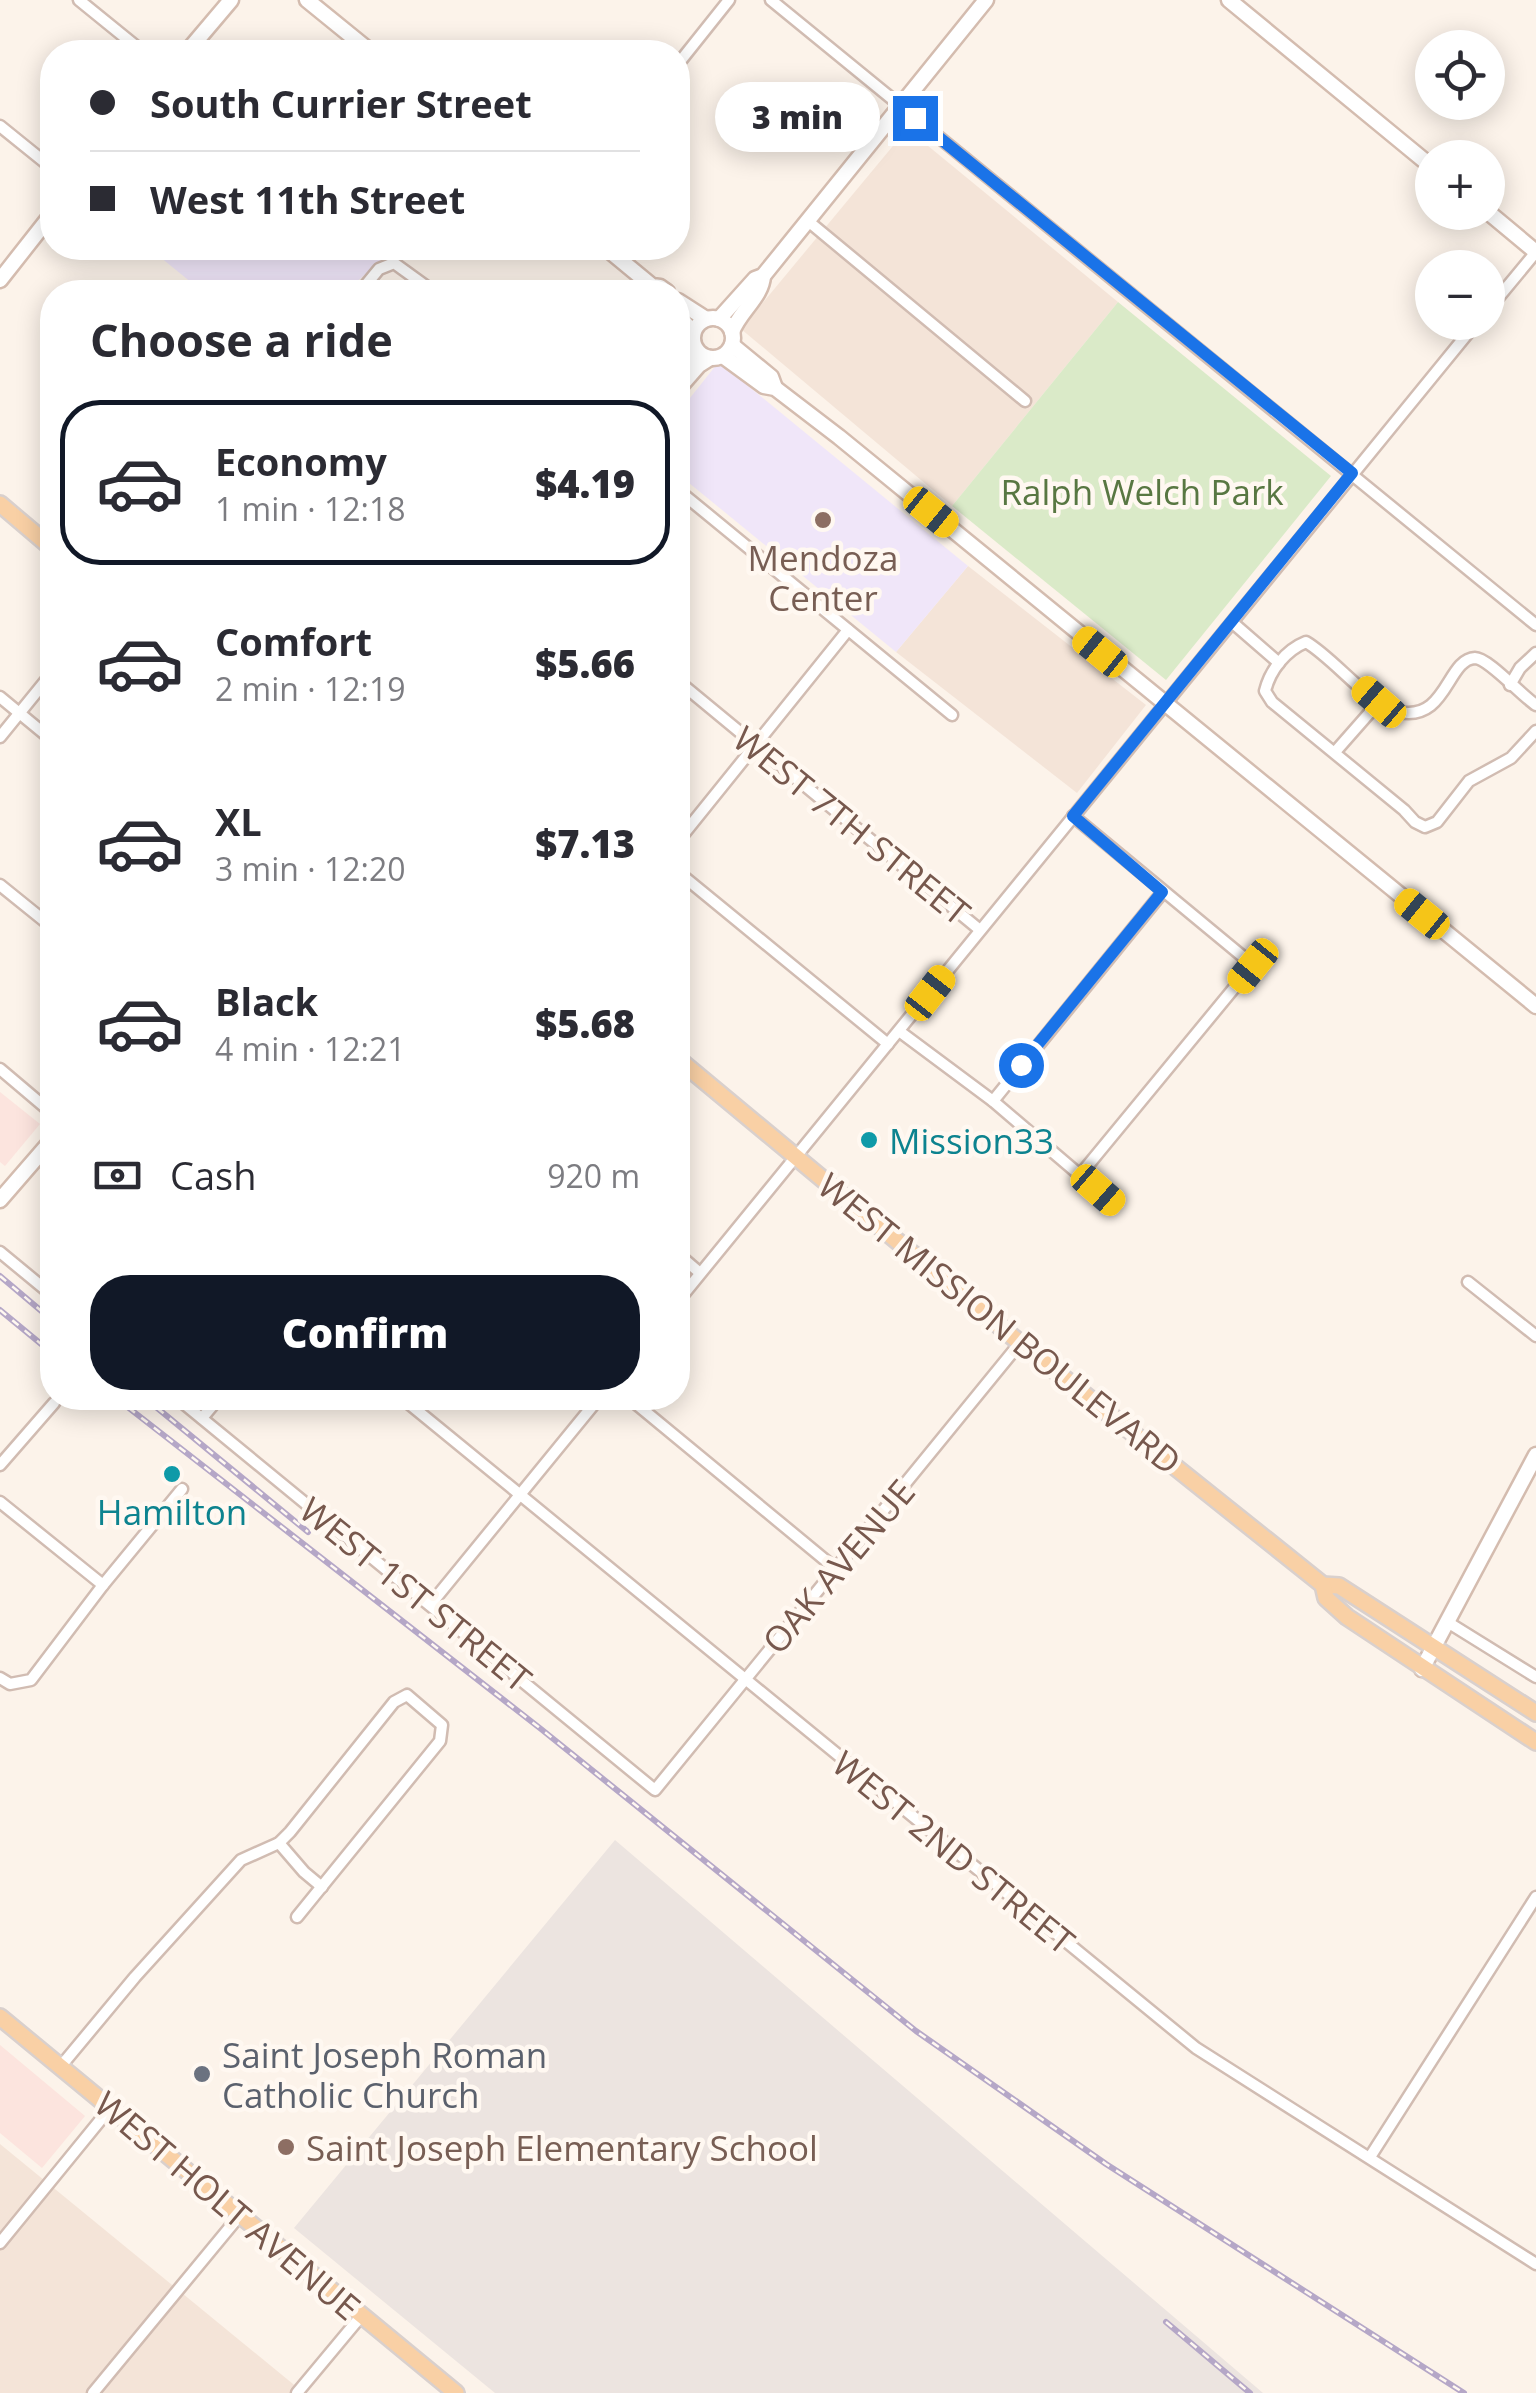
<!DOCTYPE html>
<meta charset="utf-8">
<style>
body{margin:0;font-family:"Open Sans",sans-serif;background:#f2f2f3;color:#2b2b33;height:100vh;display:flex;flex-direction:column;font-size:38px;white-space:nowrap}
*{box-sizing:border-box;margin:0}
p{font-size:32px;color:#7c7c81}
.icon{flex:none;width:55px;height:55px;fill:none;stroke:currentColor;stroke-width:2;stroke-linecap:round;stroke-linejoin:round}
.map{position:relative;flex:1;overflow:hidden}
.drawer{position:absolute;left:40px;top:280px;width:650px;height:1130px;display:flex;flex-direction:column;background:#fff;border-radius:40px;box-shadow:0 5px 25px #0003}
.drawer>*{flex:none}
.top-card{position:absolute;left:40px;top:40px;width:650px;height:220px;border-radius:40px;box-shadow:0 5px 25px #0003;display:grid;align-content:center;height:220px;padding:0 50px;background:#fff}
.tools{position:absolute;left:1415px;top:30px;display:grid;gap:20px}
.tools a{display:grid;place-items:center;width:90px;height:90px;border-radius:50%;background:#fff;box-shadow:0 5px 25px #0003;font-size:50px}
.end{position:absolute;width:45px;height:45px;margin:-22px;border:12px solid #1a73e8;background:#fff;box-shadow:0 0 0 5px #fff}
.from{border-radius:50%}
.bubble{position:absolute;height:70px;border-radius:35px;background:#fff;box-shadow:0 5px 25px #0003;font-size:32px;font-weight:800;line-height:70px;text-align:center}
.car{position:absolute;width:30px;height:60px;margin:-30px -15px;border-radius:12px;box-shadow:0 0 8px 2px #0007;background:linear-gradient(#f5c518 24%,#345 0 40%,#f5c518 0 76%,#345 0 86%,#f5c518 0)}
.top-card b{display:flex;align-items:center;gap:35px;height:95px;font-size:38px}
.top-card b+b{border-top:2px solid #e1e1e2}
.top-card i{width:25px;height:25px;background:#2b2b33}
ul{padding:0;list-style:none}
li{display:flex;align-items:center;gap:30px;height:165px;margin:0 20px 15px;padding:0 30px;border:5px solid transparent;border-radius:40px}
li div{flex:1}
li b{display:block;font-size:38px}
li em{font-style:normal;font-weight:800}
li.selected{border-color:#111827}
li>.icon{width:90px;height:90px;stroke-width:1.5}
h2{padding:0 50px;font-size:45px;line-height:120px}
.pay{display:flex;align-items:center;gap:25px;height:110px;padding:0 50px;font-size:38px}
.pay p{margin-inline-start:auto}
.primary-button{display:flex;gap:20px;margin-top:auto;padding:20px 50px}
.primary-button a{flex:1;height:115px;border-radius:40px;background:#111827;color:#fff;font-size:40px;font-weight:800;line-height:115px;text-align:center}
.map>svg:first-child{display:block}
</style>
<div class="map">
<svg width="1536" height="2393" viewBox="0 0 1536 2393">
<rect width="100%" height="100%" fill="#fcf3ea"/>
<!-- residential -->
<g fill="#f4e4d8">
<path d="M902 135 916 136 1118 302 952 506 741 329Z"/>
<path d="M968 566 1146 705 1077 793 896 652Z"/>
<path d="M0 2144 304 2393H0Z"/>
</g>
<!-- commercial -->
<g fill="#fce4de">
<path d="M0 1092 40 1124 5 1166 0 1162Z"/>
<path d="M0 2045 85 2116 42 2168 0 2133Z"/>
</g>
<!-- industrial -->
<path fill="#ece4e0" d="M615 1840 862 2051 1263 2393H495L294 2228Z"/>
<!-- education -->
<g fill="#f0e6f9">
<path d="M149 248H376L386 256 345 292H203Z"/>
<path d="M717 364 725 367 968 566 896 652 678 474V413Z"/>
</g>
<!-- green -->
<path fill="#daeac8" d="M1118 302 1331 476 1166 680 952 506Z"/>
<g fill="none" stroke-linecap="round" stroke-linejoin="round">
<defs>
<g id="street">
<path d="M79 0 143 52"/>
<path d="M771 0 1536 625"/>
<path d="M678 64 729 0"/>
<path d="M0 126 52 168"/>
<path d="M808 221 1025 401"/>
<path d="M360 292 379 269 394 263 434 292"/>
<path d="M1488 310 1536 252"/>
<path d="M678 490 952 715"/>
<path d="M1233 623 1279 663"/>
<path d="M678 681 980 930"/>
<path d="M1510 685 1520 668 1536 653"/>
<path d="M0 697 52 740"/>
<path d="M1536 705C1522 696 1488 658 1475 658 1447 659 1447 722 1399 712 1369 705 1335 659 1306 642 1286 650 1270 670 1265 691L1272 702 1404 810 1415 822 1425 827 1437 822 1469 781 1511 758 1536 731"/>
<path d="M0 737 52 673"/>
<path d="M1335 752 1379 702"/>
<path d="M1073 816 1253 965 1080 1175"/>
<path d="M678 841 848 630"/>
<path d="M678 872 888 1044"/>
<path d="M0 885 52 927"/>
<path d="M899 1031 993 1101 1115 1205"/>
<path d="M0 1069 52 1113"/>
<path d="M993 1101 1162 893"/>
<path d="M0 1252 52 1295"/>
<path d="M678 1254 700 1273"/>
<path d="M1468 1282 1536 1336"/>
<path d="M678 1301 1477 322"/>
<path d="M177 1398 655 1790 1020 1343"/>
<path d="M402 1398 1196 2048 1536 2264"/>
<path d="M629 1398 836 1569"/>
<path d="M202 1418 219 1398"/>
<path d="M0 1465 54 1403"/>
<path d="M0 1502 103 1585"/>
<path d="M430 1605 599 1398"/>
<path d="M1449 1623 1536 1677"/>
<path d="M0 1678 10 1684 31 1680 103 1585 182 1489"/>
<path d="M279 1843 304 1872 322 1887"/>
<path d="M61 2066 135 1977 241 1860 279 1843 290 1832 394 1702 407 1695 442 1725 440 1741 297 1917"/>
<path d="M1370 2157 1536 1897"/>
<path d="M0 2243 111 2107"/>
<path d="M93 2393 240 2215"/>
<path d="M297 2393 362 2315"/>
</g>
<g id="secondary">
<path d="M307 0 371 52"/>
<path d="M1229 0 1432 167"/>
<path d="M187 52 231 0"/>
<path d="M1488 212 1536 252"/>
<path d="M606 248 652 286 660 287 667 292"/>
<path d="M0 280 52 214"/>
<path d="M678 301 706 319"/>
<path d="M678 314 693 333"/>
<circle cx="713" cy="338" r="20"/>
<path d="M719 319 755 279 763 276 986 0"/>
<path d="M732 332C739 312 762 297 763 276"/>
<path d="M732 345 771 377 775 388"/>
<path d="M723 356 764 386 775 388 839 437 1536 1006"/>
<path d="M678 372 689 360 694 346"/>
<path d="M678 389 699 365 710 358"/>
<path d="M0 1200 52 1140"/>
<path d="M1422 1669 1536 1455"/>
</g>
<g id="primary">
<path d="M0 504 52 548"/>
<path d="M678 1059 1020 1343 1323 1585 1339 1586 1536 1713"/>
<path d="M1323 1585 1326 1598 1347 1617 1536 1742"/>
<path d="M0 2017 456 2393"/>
</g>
</defs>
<!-- street casing -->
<use href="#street" stroke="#d1bcb2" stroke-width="15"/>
<!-- secondary casing -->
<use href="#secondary" stroke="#d4bcaf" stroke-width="19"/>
<!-- primary casing -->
<use href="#primary" stroke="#d9d0cd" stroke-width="20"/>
<!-- street -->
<use href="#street" stroke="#fff" stroke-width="10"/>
<!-- secondary -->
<use href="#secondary" stroke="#fff" stroke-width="14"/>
<!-- primary -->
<use href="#primary" stroke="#f9d0a5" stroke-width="15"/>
<defs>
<g id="rail">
<path d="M0 1276 52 1320"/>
<path d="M0 1310 52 1353"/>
<path d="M116 1398 541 1729 916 2031 1106 2164 1464 2393"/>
<path d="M145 1398 308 1532"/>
<path d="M1166 2322 1250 2393"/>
</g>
</defs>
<!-- rail casing -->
<use href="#rail" stroke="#b5a7c7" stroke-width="6"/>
<!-- rail -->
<use href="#rail" stroke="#fff8f1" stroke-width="2.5" stroke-dasharray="8" stroke-linecap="butt"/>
</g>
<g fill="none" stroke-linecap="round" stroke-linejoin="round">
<!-- route -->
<path stroke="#1a73e8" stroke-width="12" d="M915 118 1352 473 1073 816 1162 892 1021 1065"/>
</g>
<!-- markers -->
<g fill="#8d6e63" stroke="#fff8f1" stroke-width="4">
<circle cx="823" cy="520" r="10"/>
<circle cx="286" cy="2147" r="10"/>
</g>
<g fill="#0f9aa8" stroke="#fff8f1" stroke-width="4">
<circle cx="869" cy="1140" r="10"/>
<circle cx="172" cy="1474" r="10"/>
</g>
<circle fill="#6b7280" stroke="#fff8f1" stroke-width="4" cx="202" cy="2074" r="10"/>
<g text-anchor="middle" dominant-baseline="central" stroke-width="9" stroke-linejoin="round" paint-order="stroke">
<!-- park labels -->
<g font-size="35" fill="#587742" stroke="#fff8f1">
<text x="1142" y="491">Ralph Welch Park</text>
</g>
<!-- education labels -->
<g font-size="35" fill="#785e54" stroke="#fff8f1">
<text x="823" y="557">Mendoza<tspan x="823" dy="40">Center</tspan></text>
<text x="306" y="2147" text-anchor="start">Saint Joseph Elementary School</text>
</g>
<!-- street labels -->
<g font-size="35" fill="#77584d" stroke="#fff8f1">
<text transform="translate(852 825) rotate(39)">WEST 7TH STREET</text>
<text transform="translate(1000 1323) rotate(39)">WEST MISSION BOULEVARD</text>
<text transform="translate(838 1566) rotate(-50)">OAK AVENUE</text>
<text transform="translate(416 1594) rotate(39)">WEST 1ST STREET</text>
<text transform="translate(954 1852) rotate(39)">WEST 2ND STREET</text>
<text transform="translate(228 2205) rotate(40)">WEST HOLT AVENUE</text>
</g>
<!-- culture labels -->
<g font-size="35" fill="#0d838f" stroke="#fff8f1" text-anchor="start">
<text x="889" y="1140">Mission33</text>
<text x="172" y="1511" text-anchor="middle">Hamilton</text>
</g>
<!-- worship labels -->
<g font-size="35" fill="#5b616d" stroke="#fff8f1" text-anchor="start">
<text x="222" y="2054">Saint Joseph Roman<tspan x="222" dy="40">Catholic Church</tspan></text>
</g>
</g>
</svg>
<div class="tools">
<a><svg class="icon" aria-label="locate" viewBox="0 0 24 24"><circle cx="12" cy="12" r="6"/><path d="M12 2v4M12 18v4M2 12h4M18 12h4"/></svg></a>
<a>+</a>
<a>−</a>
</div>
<i class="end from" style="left:1021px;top:1065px"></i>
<i class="end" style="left:915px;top:118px"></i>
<div class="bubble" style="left:715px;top:82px;width:165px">3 min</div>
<i class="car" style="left:931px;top:512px;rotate:129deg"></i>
<i class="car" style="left:1100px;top:652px;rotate:309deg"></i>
<i class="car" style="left:1379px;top:702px;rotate:311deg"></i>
<i class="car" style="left:1422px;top:914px;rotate:309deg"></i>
<i class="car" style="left:1253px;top:966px;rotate:219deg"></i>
<i class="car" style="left:930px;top:993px;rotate:38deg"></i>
<i class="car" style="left:1098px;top:1190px;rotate:131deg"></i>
<div class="top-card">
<b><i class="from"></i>South Currier Street</b>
<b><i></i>West 11th Street</b>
</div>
<section class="drawer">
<h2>Choose a ride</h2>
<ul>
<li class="selected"><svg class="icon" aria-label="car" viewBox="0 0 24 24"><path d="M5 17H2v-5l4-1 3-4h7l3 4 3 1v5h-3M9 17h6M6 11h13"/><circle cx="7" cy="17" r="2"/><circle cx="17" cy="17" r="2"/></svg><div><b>Economy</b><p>1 min · 12:18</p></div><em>$4.19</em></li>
<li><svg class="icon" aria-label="car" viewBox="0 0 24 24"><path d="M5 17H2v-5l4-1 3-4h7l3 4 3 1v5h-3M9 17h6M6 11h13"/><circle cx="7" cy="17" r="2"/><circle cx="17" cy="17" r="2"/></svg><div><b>Comfort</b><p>2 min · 12:19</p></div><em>$5.66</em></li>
<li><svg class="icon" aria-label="car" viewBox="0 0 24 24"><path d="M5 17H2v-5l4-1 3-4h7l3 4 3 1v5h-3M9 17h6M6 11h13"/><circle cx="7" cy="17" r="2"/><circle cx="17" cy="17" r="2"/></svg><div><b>XL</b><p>3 min · 12:20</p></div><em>$7.13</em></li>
<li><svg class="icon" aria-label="car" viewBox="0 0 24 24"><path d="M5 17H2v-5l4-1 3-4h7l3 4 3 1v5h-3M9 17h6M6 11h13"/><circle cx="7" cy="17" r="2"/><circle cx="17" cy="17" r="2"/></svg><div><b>Black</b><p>4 min · 12:21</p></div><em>$5.68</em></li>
</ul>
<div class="pay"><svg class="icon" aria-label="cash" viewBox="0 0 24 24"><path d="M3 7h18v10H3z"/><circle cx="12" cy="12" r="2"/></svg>Cash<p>920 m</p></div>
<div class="primary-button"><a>Confirm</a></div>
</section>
</div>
